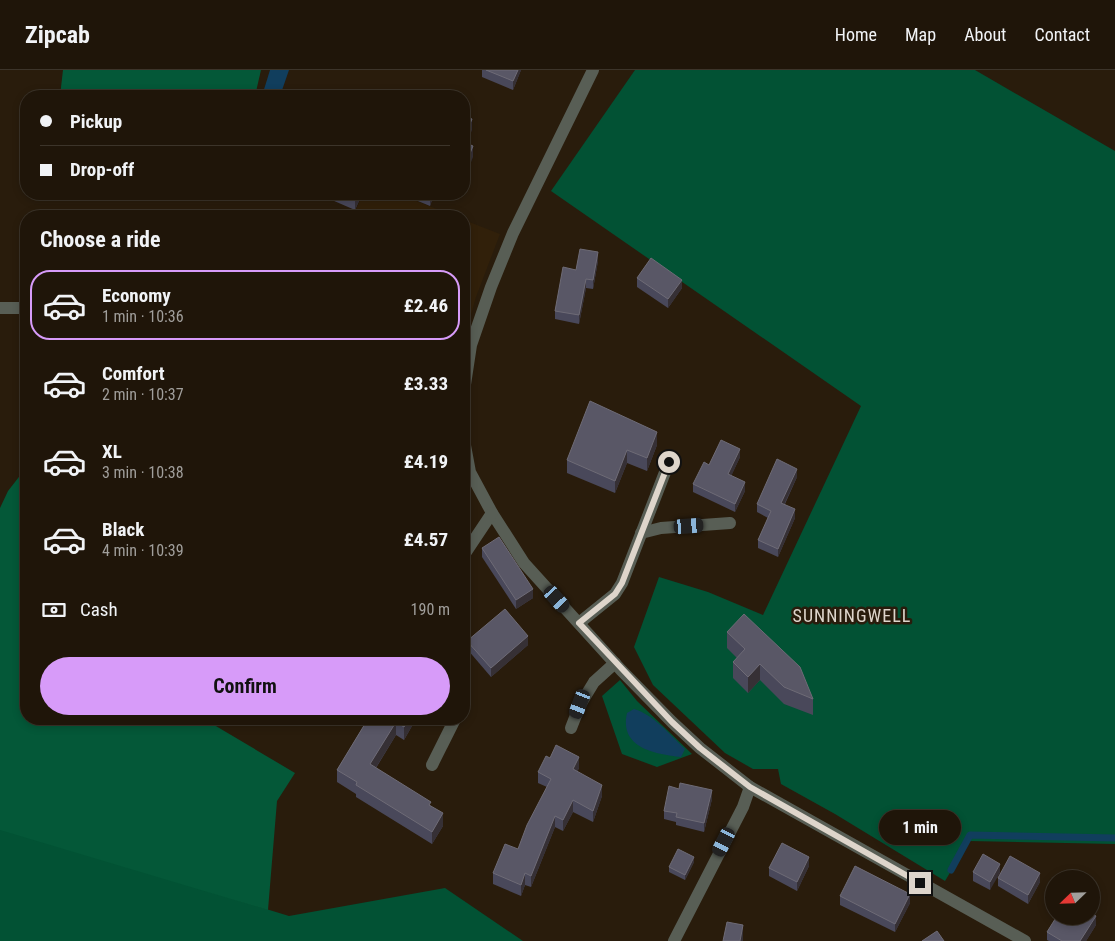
<!DOCTYPE html>
<meta charset="utf-8">
<style>
body{margin:0;font-family:"Roboto Condensed",sans-serif;background:#271e12;color:#f1f3f6;height:100vh;display:flex;flex-direction:column;font-size:19px;white-space:nowrap}
*{box-sizing:border-box;margin:0}
p{font-size:16px;color:#a19f9c}
.icon{flex:none;width:28px;height:28px;fill:none;stroke:currentColor;stroke-width:2;stroke-linecap:round;stroke-linejoin:round}
.map{position:relative;flex:1;overflow:hidden}
.drawer{position:absolute;left:20px;top:140px;width:450px;height:515px;display:flex;flex-direction:column;background:#1f1509;border-radius:20px;box-shadow:0 2px 8px #0003,0 0 0 1px #3c342a}
.drawer>*{flex:none}
.banner{position:absolute;left:20px;top:20px;width:450px;height:110px;border-radius:20px;box-shadow:0 2px 8px #0003,0 0 0 1px #3c342a;display:grid;align-content:center;height:110px;padding:0 20px;background:#1f1509}
.needle{width:32px;rotate:247deg}
.fabs{position:absolute;left:1045px;top:800px;display:grid;gap:10px}
.fabs a{display:grid;place-items:center;width:55px;height:55px;border-radius:50%;background:#1f1509;box-shadow:0 2px 8px #0003,0 0 0 1px #3c342a;font-size:25px}
.end{position:absolute;width:22px;height:22px;margin:-11px;border:6px solid #ded5cb;background:#111;box-shadow:0 0 0 2px #111}
.from{border-radius:50%}
.bubble{position:absolute;height:35px;border-radius:18px;background:#1f1509;box-shadow:0 2px 8px #0003,0 0 0 1px #3c342a;font-size:16px;font-weight:700;line-height:35px;text-align:center}
.car{position:absolute;width:15px;height:30px;margin:-15px -8px;border-radius:6px;box-shadow:0 0 4px 1px #0007;background:linear-gradient(#222 24%,#8ab4d8 0 40%,#222 0 76%,#8ab4d8 0 86%,#222 0)}
.banner b{display:flex;align-items:center;gap:18px;height:48px;font-size:19px}
.banner b+b{border-top:1px solid #3c342a}
.banner i{width:12px;height:12px;background:#f1f3f6}
ul{padding:0;list-style:none}
li{display:flex;align-items:center;gap:15px;height:70px;margin:0 10px 8px;padding:0 10px;border:2px solid transparent;border-radius:20px}
li div{flex:1}
li b{display:block;font-size:19px}
li em{font-style:normal;font-weight:700}
li.selected{border-color:#d79bf9}
li>.icon{width:45px;height:45px;stroke-width:1.5}
h2{padding:0 20px;font-size:22px;line-height:60px}
.pay{display:flex;align-items:center;gap:12px;height:55px;padding:0 20px;font-size:19px}
.pay p{margin-inline-start:auto}
.cta{display:flex;gap:10px;margin-top:auto;padding:10px 20px}
.cta a{flex:1;height:58px;border-radius:30px;background:#d79bf9;color:#111;font-size:20px;font-weight:700;line-height:58px;text-align:center}
header{display:flex;align-items:center;gap:30px;box-sizing:border-box;height:70px;padding:0 25px;background:#1f1509;border-bottom:1px solid #3c342a}
header strong{font-size:24px}
nav{display:flex;gap:28px;margin-inline-start:auto;font-size:18px}
.map>svg:first-child{display:block}
</style>
<header>
<strong>Zipcab</strong>
<nav><a>Home</a><a>Map</a><a>About</a><a>Contact</a></nav>
</header>
<div class="map">
<svg width="1115" height="871" viewBox="0 0 1115 871">
<rect width="100%" height="100%" fill="#291c0c"/>
<!-- built -->
<g fill="#31200a">
<path d="M363 124H398L455 146H353Z"/>
<path d="M464 150 500 164 476 227 464 270Z"/>
</g>
<!-- green -->
<g fill="#025234">
<path d="M635 0H975L1115 81V774L969 771 945 811 835 744 781 714 778 699H753L725 683 653 615 634 577 659 507 708 522 763 545 861 336 551 121Z"/>
<path d="M620 610 637 631 692 684 657 697 622 684 602 626Z"/>
<path d="M0 758 289 846 445 818 523 871H0Z"/>
</g>
<!-- forest -->
<g fill="#045838">
<path d="M63 0H261L255 26H60Z"/>
<path d="M22 403 26 405V649H204L295 703 277 731 268 840 0 760V438L8 421Z"/>
</g>
<!-- water -->
<g fill="#113e5d">
<path d="M270 0H289L280 26H262Z"/>
<path d="M634 639C654 645 670 665 685 679L681 687C655 684 619 678 627 643Z"/>
</g>
<g fill="none" stroke-linecap="round" stroke-linejoin="round">
<!-- stream -->
<path stroke="#113e5d" stroke-width="7" d="M951 800 970 765 1115 768"/>
<!-- minor -->
<g stroke="#585e55" stroke-width="12">
<path d="M0 238H26"/>
<path d="M464 341V321L471 275 491 217 513 163 593 0"/>
<path d="M464 370 470 402 492 443 524 493 621 600 672 652 700 678 750 717 1025 871"/>
<path d="M641 463 661 458 730 453"/>
<path d="M464 485 492 443"/>
<path d="M579 553 615 524 622 513 669 392"/>
<path d="M464 600V622"/>
<path d="M571 658 580 635 594 612 615 593"/>
<path d="M432 695 455 649"/>
<path d="M674 871 743 737 750 717"/>
</g>
</g>
<!-- wall -->
<g fill="#49485a">
<path d="M482 0H521L513 20 482 7Z"/>
<path d="M318 124H362L355 140Z"/>
<path d="M401 124H434L430 136Z"/>
<path d="M598 191 593 219 586 218 579 254 555 249V241L576 200Z"/>
<path d="M637 208 682 218 668 238 637 217Z"/>
<path d="M657 375 647 401 627 393 615 423 567 403V390Z"/>
<path d="M740 387 731 406 745 421 735 442 693 422V414L709 395Z"/>
<path d="M797 407 785 434 795 448 778 487 758 478V470L768 448 757 442V434Z"/>
<path d="M482 478 533 528 516 539 482 487Z"/>
<path d="M727 562 813 629V645L784 634 760 610 748 623 733 608V592L737 588 727 578Z"/>
<path d="M467 571 528 575 491 607 467 579Z"/>
<path d="M360 649H416L404 670 396 665 376 698 431 736 443 756 432 774 356 727V724L337 712V700L366 652Z"/>
<path d="M550 688 579 698 577 702 602 726 593 752 573 742 563 761 555 757 531 817 525 815 521 826 493 814V803L518 779 547 717 538 713V702Z"/>
<path d="M712 729 704 762 676 755V752L664 749V741Z"/>
<path d="M694 792 685 810 669 802V797Z"/>
<path d="M1000 794 990 820 973 811V802Z"/>
<path d="M809 796 797 821 769 806V798Z"/>
<path d="M998 808 1040 812 1028 834 998 816Z"/>
<path d="M840 826 910 833 895 862 840 835Z"/>
<path d="M1096 855 1086 871H1049L1047 870V862Z"/>
</g>
<!-- shaded-wall -->
<g fill="#363035">
<path d="M518 0H521L513 20V11Z"/>
<path d="M472 49V60L464 80V68Z"/>
<path d="M473 76V87L464 110V98Z"/>
<path d="M357 124H362L355 140V128Z"/>
<path d="M430 124H434L430 136Z"/>
<path d="M466 164V176L464 187V174Z"/>
<path d="M598 182V191L593 219V210Z"/>
<path d="M586 209V218L579 254V245Z"/>
<path d="M682 210V218L668 238V229Z"/>
<path d="M657 362V375L647 401V388Z"/>
<path d="M740 379V387L728 413V404Z"/>
<path d="M627 380V393L615 423V411Z"/>
<path d="M797 399V407L781 441V433Z"/>
<path d="M745 412V421L735 442V434Z"/>
<path d="M795 439V448L778 487V479Z"/>
<path d="M533 519V528L516 539V530Z"/>
<path d="M528 566V575L491 607V598Z"/>
<path d="M760 594V610L748 623V607Z"/>
<path d="M409 649H416L404 670V657Z"/>
<path d="M396 652V665L370 707V694Z"/>
<path d="M579 687V698L573 711V699Z"/>
<path d="M602 715V726L593 752V741Z"/>
<path d="M712 720V729L704 762V753Z"/>
<path d="M573 730V742L563 761V750Z"/>
<path d="M443 743V756L432 774V762Z"/>
<path d="M555 746V757L531 817V806Z"/>
<path d="M694 787V792L685 810V805Z"/>
<path d="M809 787V796L797 821V812Z"/>
<path d="M1000 794V803L990 820V812Z"/>
<path d="M525 803V815L521 826V815Z"/>
<path d="M1040 803V812L1028 834V825Z"/>
<path d="M910 824V833L895 862V854Z"/>
<path d="M1096 846V855L1086 871H1080Z"/>
<path d="M743 855V871H740Z"/>
</g>
<!-- building -->
<g fill="#595766" stroke="#6e6b76">
<path d="M486 0H518L513 11Z"/>
<path d="M464 46 472 49 464 68Z"/>
<path d="M464 72 473 76 464 98Z"/>
<path d="M346 124H357L355 128Z"/>
<path d="M464 163 466 164 464 174Z"/>
<path d="M580 179 598 182 593 210 586 209 579 245 555 241 563 197 576 200Z"/>
<path d="M651 188 682 210 668 229 637 208Z"/>
<path d="M590 331 657 362 647 388 627 380 615 411 567 390Z"/>
<path d="M721 370 740 379 728 404 745 412 735 434 693 414 704 392 709 395Z"/>
<path d="M777 389 797 399 781 433 795 439 778 479 758 470 771 441 757 434Z"/>
<path d="M499 467 533 519 516 530 482 478Z"/>
<path d="M505 539 528 566 491 598 467 571Z"/>
<path d="M744 544 800 597 813 629 784 617 760 594 748 607 733 592 745 579 727 562Z"/>
<path d="M368 649H409L404 657 396 652 370 694 431 732 429 735 443 743 432 762 356 715 357 712 337 700Z"/>
<path d="M556 675 579 687 573 699 602 715 593 741 573 730 563 750 555 746 531 806 525 803 521 815 493 803 505 774 518 779 527 755 551 709 538 702 546 686 550 688Z"/>
<path d="M680 713 712 720 704 753 676 747 677 743 664 741 669 716 679 719Z"/>
<path d="M782 773 809 787 797 812 769 798Z"/>
<path d="M678 779 694 787 685 805 669 797Z"/>
<path d="M983 784 1000 794 990 812 973 802Z"/>
<path d="M1010 786 1040 803 1028 825 998 808Z"/>
<path d="M855 796 910 824 895 854 840 826Z"/>
<path d="M1091 843 1096 846 1080 871H1062L1047 862 1057 846H1091Z"/>
<path d="M727 852 743 855 740 871H723Z"/>
<path d="M937 861 944 871H922Z"/>
</g>
<g fill="none" stroke-linecap="round" stroke-linejoin="round">
<!-- route -->
<path stroke="#ded5cb" stroke-width="6" d="M669 392 622 513 615 524 579 553 672 652 700 678 750 717 920 813"/>
</g>
<g text-anchor="middle" dominant-baseline="central" stroke-width="5" stroke-linejoin="round" paint-order="stroke">
<!-- quarter labels -->
<g font-size="18" letter-spacing="1" fill="#ded5cb" stroke="#291c0c">
<text x="852" y="545">SUNNINGWELL</text>
</g>
</g>
</svg>
<div class="fabs">
<a><svg class="needle" viewBox="-14 -14 28 28"><path d="M0-13l5 13h-10z" fill="#e53935"/><path d="M0 13l5-13h-10z" fill="#a19f9c"/></svg></a>
</div>
<i class="end from" style="left:669px;top:392px"></i>
<i class="end" style="left:920px;top:813px"></i>
<div class="bubble" style="left:879px;top:740px;width:82px">1 min</div>
<i class="car" style="left:689px;top:456px;rotate:86deg"></i>
<i class="car" style="left:557px;top:529px;rotate:138deg"></i>
<i class="car" style="left:580px;top:634px;rotate:201deg"></i>
<i class="car" style="left:724px;top:772px;rotate:207deg"></i>
<div class="banner">
<b><i class="from"></i>Pickup</b>
<b><i></i>Drop-off</b>
</div>
<section class="drawer">
<h2>Choose a ride</h2>
<ul>
<li class="selected"><svg class="icon" aria-label="car" viewBox="0 0 24 24"><path d="M5 17H2v-5l4-1 3-4h7l3 4 3 1v5h-3M9 17h6M6 11h13"/><circle cx="7" cy="17" r="2"/><circle cx="17" cy="17" r="2"/></svg><div><b>Economy</b><p>1 min · 10:36</p></div><em>£2.46</em></li>
<li><svg class="icon" aria-label="car" viewBox="0 0 24 24"><path d="M5 17H2v-5l4-1 3-4h7l3 4 3 1v5h-3M9 17h6M6 11h13"/><circle cx="7" cy="17" r="2"/><circle cx="17" cy="17" r="2"/></svg><div><b>Comfort</b><p>2 min · 10:37</p></div><em>£3.33</em></li>
<li><svg class="icon" aria-label="car" viewBox="0 0 24 24"><path d="M5 17H2v-5l4-1 3-4h7l3 4 3 1v5h-3M9 17h6M6 11h13"/><circle cx="7" cy="17" r="2"/><circle cx="17" cy="17" r="2"/></svg><div><b>XL</b><p>3 min · 10:38</p></div><em>£4.19</em></li>
<li><svg class="icon" aria-label="car" viewBox="0 0 24 24"><path d="M5 17H2v-5l4-1 3-4h7l3 4 3 1v5h-3M9 17h6M6 11h13"/><circle cx="7" cy="17" r="2"/><circle cx="17" cy="17" r="2"/></svg><div><b>Black</b><p>4 min · 10:39</p></div><em>£4.57</em></li>
</ul>
<div class="pay"><svg class="icon" aria-label="cash" viewBox="0 0 24 24"><path d="M3 7h18v10H3z"/><circle cx="12" cy="12" r="2"/></svg>Cash<p>190 m</p></div>
<div class="cta"><a>Confirm</a></div>
</section>
</div>
